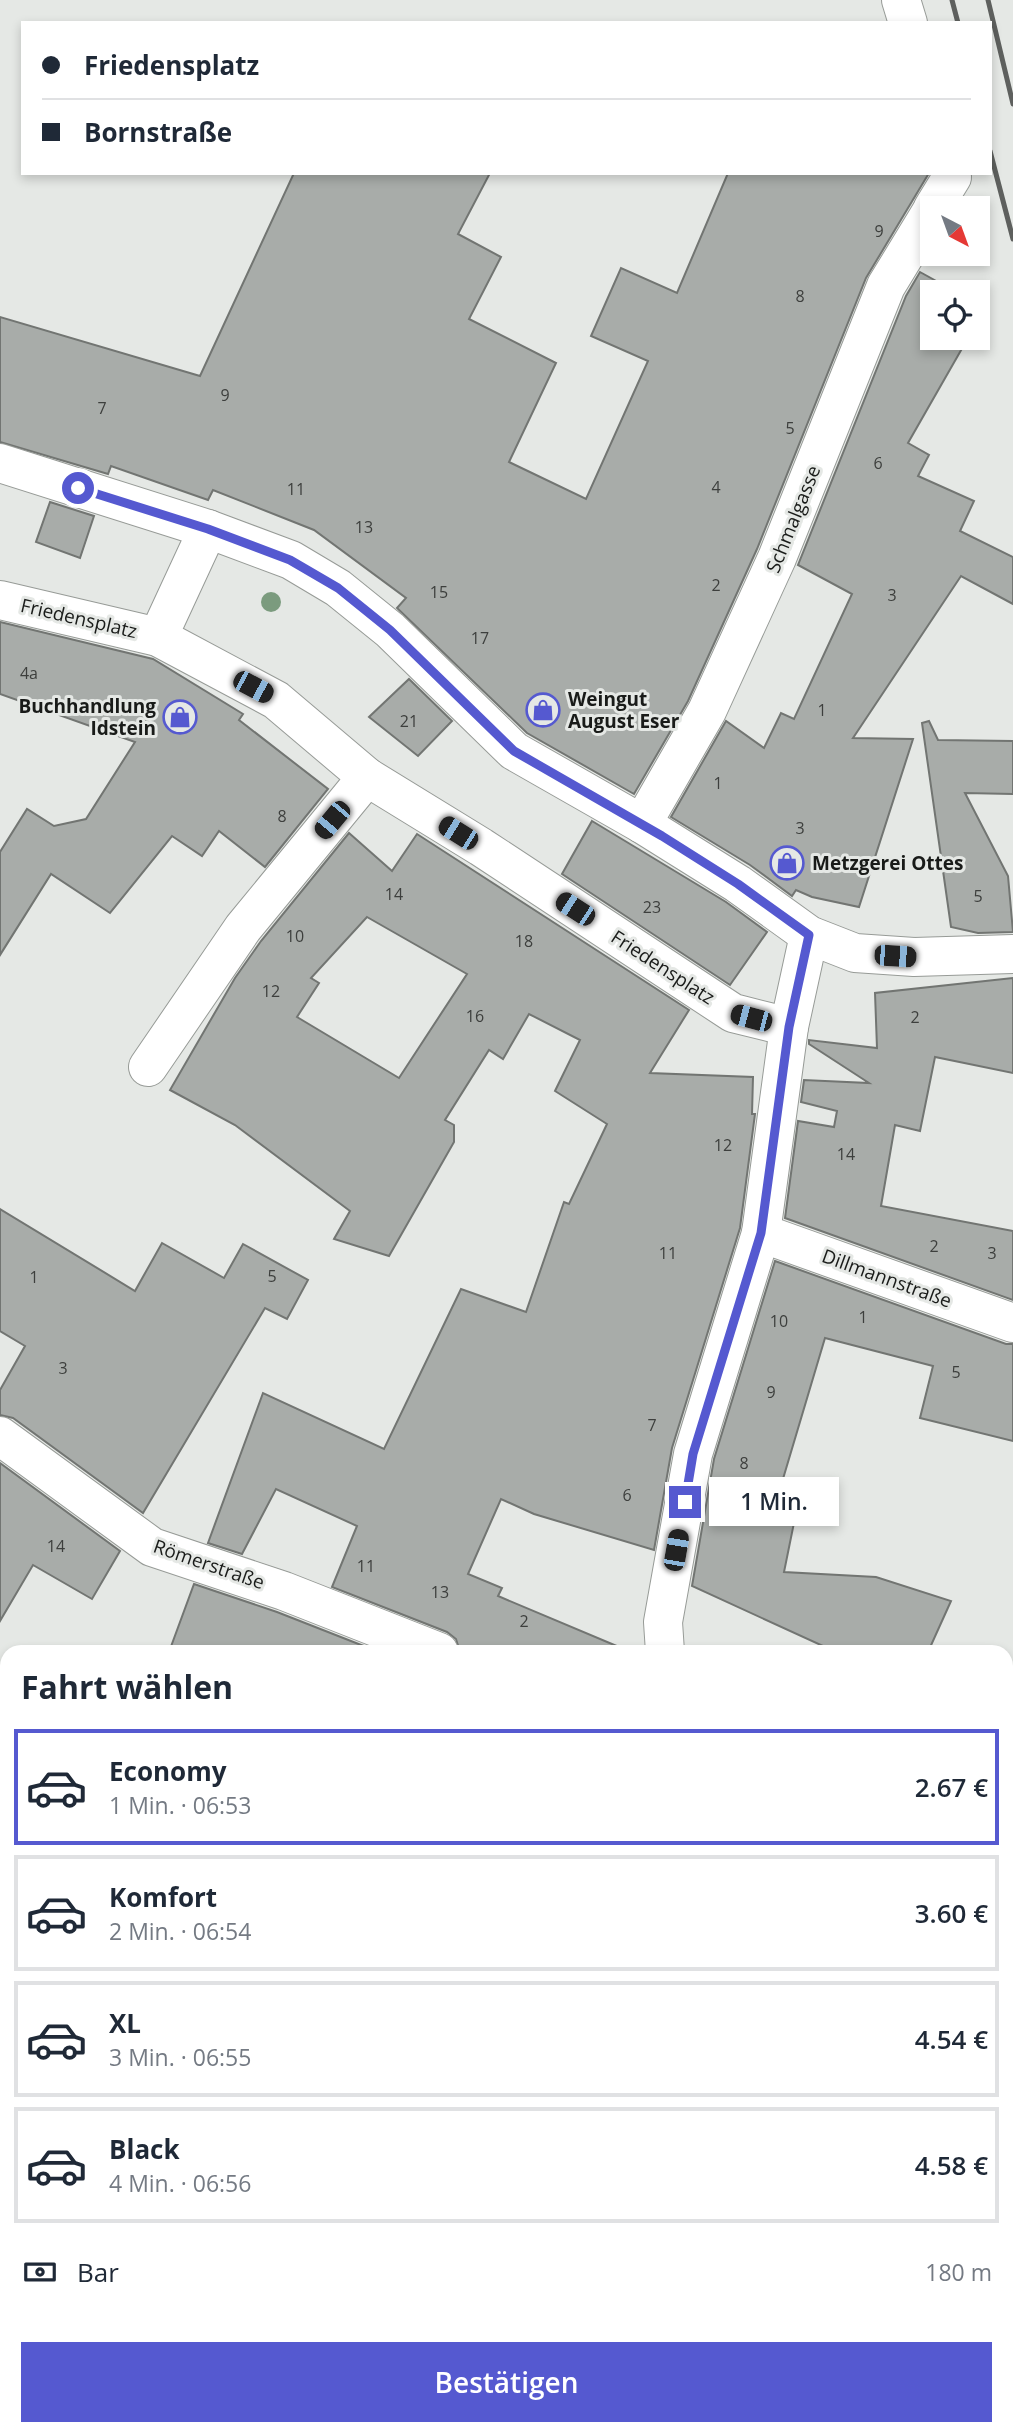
<!DOCTYPE html>
<html lang="de">
<meta charset="utf-8">
<style>
body{margin:0;font-family:"Open Sans",sans-serif;background:#f6f6f7;color:#1f2937;height:100vh;display:flex;flex-direction:column;font-size:26px;white-space:nowrap}
*{box-sizing:border-box;margin:0}
p{font-size:23px;color:#747a83}
.icon{flex:none;width:38px;height:38px;fill:none;stroke:currentColor;stroke-width:2;stroke-linecap:round;stroke-linejoin:round}
.map{position:relative;flex:1;overflow:hidden}
.sheet{position:absolute;left:0px;top:1645px;width:1013px;height:791px;display:flex;flex-direction:column;background:#fff;border-radius:21px 21px 0 0;box-shadow:0 4px 10px #0003}
.sheet>*{flex:none}
.top-card{position:absolute;left:21px;top:21px;width:971px;height:154px;border-radius:0px;box-shadow:0 4px 10px #0003;display:grid;align-content:center;height:154px;padding:0 21px;background:#fff}
.needle{width:46px;rotate:139deg}
.buttons{position:absolute;left:920px;top:196px;display:grid;gap:14px}
.buttons a{display:grid;place-items:center;width:70px;height:70px;border-radius:0px;background:#fff;box-shadow:0 4px 10px #0003;font-size:35px}
.end{position:absolute;width:32px;height:32px;margin:-16px;border:9px solid #5559d0;background:#fff;box-shadow:0 0 0 4px #fff}
.from{border-radius:50%}
.bubble{position:absolute;height:49px;border-radius:0px;background:#fff;box-shadow:0 4px 10px #0003;font-size:23px;font-weight:600;line-height:49px;text-align:center}
.car{position:absolute;width:21px;height:42px;margin:-21px -10px;border-radius:9px;box-shadow:0 0 5px 2px #0007;background:linear-gradient(#222 24%,#8ab4d8 0 40%,#222 0 76%,#8ab4d8 0 86%,#222 0)}
.top-card b{display:flex;align-items:center;gap:24px;height:66px;font-size:26px}
.top-card b+b{border-top:2px solid #e0e1e3}
.top-card i{width:18px;height:18px;background:#1f2937}
ul{padding:0;list-style:none}
li{display:flex;align-items:center;gap:21px;height:116px;margin:0 14px 10px;padding:0 7px;border:4px solid #e0e1e3;border-radius:0px}
li div{flex:1}
li b{display:block;font-size:26px}
li em{font-style:normal;font-weight:600}
li.selected{border-color:#5559d0}
li>.icon{width:63px;height:63px;stroke-width:1.5}
h2{padding:0 21px;font-size:32px;line-height:84px}
.pay{display:flex;align-items:center;gap:18px;height:77px;padding:0 21px;font-size:26px}
.pay p{margin-inline-start:auto}
.action{display:flex;gap:14px;margin-top:auto;padding:14px 21px}
.action a{flex:1;height:80px;border-radius:0px;background:#5559d0;color:#fff;font-size:28px;font-weight:600;line-height:80px;text-align:center}
.map>svg:first-child{display:block}
</style>
<div class="map">
<svg width="1013" height="2436" viewBox="0 0 1013 2436">
<rect width="100%" height="100%" fill="#e5e8e5"/>
<!-- built -->
<path fill="#d6dfd6" d="M0 1782 7 1785V2001L0 1997Z"/>
<!-- building -->
<g fill="#a8aca9" stroke="#727572" stroke-width="2" fill-rule="evenodd">
<path d="M294 173H490L458 234 501 257 469 319 556 363 509 462 586 499 648 361 591 336 621 268 677 293 728 173H929L866 278 757 549 688 701 634 794 527 733 397 608 406 598 314 530 213 490 208 500 111 466 108 474 0 442V317L200 376Z"/>
<path d="M920 272 956 292H933V338H968L908 443 929 455 918 476 974 501 960 531 1013 557V604L961 576 853 738 913 739 859 907 812 897 796 890 792 896 750 865 671 817 726 721 764 748 781 713 794 719 852 594 798 565 906 296Z"/>
<path d="M50 502 94 516 80 558 36 542Z"/>
<path d="M0 622 153 659 243 714 239 720 328 789 265 867 219 831 202 856 172 836 110 913 51 874 0 955V852L27 809 54 826 86 819 135 742 0 694Z"/>
<path d="M409 679 452 721 418 756 369 717Z"/>
<path d="M929 721 938 740 1013 741V794L965 793 1008 876 1013 932 978 933 951 927 922 723Z"/>
<path d="M592 821 726 902 767 932 730 985 562 874Z"/>
<path d="M349 833 392 871 417 834 689 1010 650 1073 753 1077 752 1114H755L740 1228 672 1448 654 1550 534 1514 501 1499 468 1574 502 1588 498 1596 631 1652H460L456 1639 447 1632 332 1587 357 1526 276 1489 242 1554 208 1543 263 1393 384 1449 461 1289 526 1312 564 1202 569 1204 607 1124 555 1091 580 1040 529 1014 503 1059 489 1050 445 1120 454 1125V1142L389 1256 334 1239 350 1211 235 1125 170 1090 235 978 261 941ZM367 917 467 974 399 1078 297 1017 319 983 311 978Z"/>
<path d="M1013 978V1073L935 1057 920 1131 895 1125 881 1206 1013 1231V1300L785 1218 798 1121 834 1127 837 1111 801 1102 804 1080 869 1083 809 1044V1040L877 1048 875 993Z"/>
<path d="M0 1209 135 1291 162 1243 224 1278 243 1244 308 1280 287 1319 265 1308 143 1513 13 1418 0 1415V1390L25 1346 0 1331Z"/>
<path d="M775 1261 1006 1344H1013V1441L920 1418 933 1366 825 1338 777 1499 798 1503 784 1572 876 1577 951 1601 928 1652H836L692 1586 714 1459Z"/>
<path d="M0 1463 120 1551 92 1599 33 1565 0 1621Z"/>
<path d="M194 1584 277 1612 379 1652H169Z"/>
</g>
<g fill="none" stroke-linecap="round" stroke-linejoin="round">
<defs>
<g id="street">
<path d="M901 0 908 23"/>
<path d="M933 208 952 177 951 173"/>
<path d="M0 463 208 529 291 560 338 588 390 630 514 751 642 824 738 884 809 935 855 953 914 957 1013 954"/>
<path d="M0 600 158 637 276 700 367 777 481 847 733 1013 789 1027"/>
<path d="M158 637 208 529"/>
<path d="M642 824 707 711 777 558 886 286 933 209"/>
<path d="M148 1067 243 928 367 777"/>
<path d="M761 1233 1013 1323"/>
<path d="M0 1436 152 1547 284 1591 439 1652"/>
<path d="M665 1652 663 1622 693 1454 761 1233 789 1027 809 935"/>
<path d="M1006 2029 1013 2030"/>
<path d="M0 2032 7 2036"/>
<path d="M169 2436 171 2429"/>
<path d="M898 2436 899 2429"/>
</g>
</defs>
<!-- street casing -->
<use href="#street" stroke="#979b97" stroke-width="40"/>
<!-- street -->
<use href="#street" stroke="#fff" stroke-width="38"/>
<!-- rail -->
<g stroke="#5e605e" stroke-width="5">
<path d="M952 0 958 23"/>
<path d="M988 0 1013 104"/>
<path d="M990 151 1013 239"/>
</g>
</g>
<!-- trees -->
<circle fill="#7b9b7e" cx="271" cy="602" r="10"/>
<g fill="none" stroke-linecap="round" stroke-linejoin="round">
<!-- route -->
<path stroke="#5559d0" stroke-width="9" d="M78 488 208 529 290 560 338 588 390 630 514 751 662 836 738 884 809 935 789 1027 761 1233 693 1454 685 1502"/>
</g>
<!-- icons -->
<defs>
<symbol id="shop-ring" viewBox="-11 -11 22 22"><circle r="9.5" fill="#e5e8e5" stroke="#5559d0" stroke-width="1.5"/><path d="M-5-2.5h2.3a2.7 3.5 0 0 1 5.4 0H5L5.5 6h-11ZM-1.5-2.5h3a1.5 2.3 0 0 0-3 0Z" fill="#5559d0"/></symbol>
</defs>
<g fill-rule="evenodd">
<use href="#shop-ring" x="524" y="691" width="38" height="38"/>
<use href="#shop-ring" x="161" y="698" width="38" height="38"/>
<use href="#shop-ring" x="768" y="844" width="38" height="38"/>
</g>
<g text-anchor="middle" dominant-baseline="central" stroke-width="6" stroke-linejoin="round" paint-order="stroke">
<!-- number labels -->
<g font-size="16" fill="#3d3f3d">
<text x="879" y="231">9</text>
<text x="800" y="296">8</text>
<text x="225" y="395">9</text>
<text x="102" y="408">7</text>
<text x="790" y="428">5</text>
<text x="878" y="463">6</text>
<text x="716" y="487">4</text>
<text x="296" y="489">11</text>
<text x="364" y="527">13</text>
<text x="716" y="585">2</text>
<text x="439" y="592">15</text>
<text x="892" y="595">3</text>
<text x="480" y="638">17</text>
<text x="29" y="673">4a</text>
<text x="822" y="710">1</text>
<text x="409" y="721">21</text>
<text x="718" y="783">1</text>
<text x="282" y="816">8</text>
<text x="800" y="828">3</text>
<text x="394" y="894">14</text>
<text x="978" y="896">5</text>
<text x="652" y="907">23</text>
<text x="295" y="936">10</text>
<text x="524" y="941">18</text>
<text x="271" y="991">12</text>
<text x="475" y="1016">16</text>
<text x="915" y="1017">2</text>
<text x="723" y="1145">12</text>
<text x="846" y="1154">14</text>
<text x="934" y="1246">2</text>
<text x="668" y="1253">11</text>
<text x="992" y="1253">3</text>
<text x="272" y="1276">5</text>
<text x="34" y="1277">1</text>
<text x="863" y="1317">1</text>
<text x="779" y="1321">10</text>
<text x="63" y="1368">3</text>
<text x="956" y="1372">5</text>
<text x="771" y="1392">9</text>
<text x="652" y="1425">7</text>
<text x="744" y="1463">8</text>
<text x="627" y="1495">6</text>
<text x="56" y="1546">14</text>
<text x="366" y="1566">11</text>
<text x="440" y="1592">13</text>
<text x="524" y="1621">2</text>
</g>
<!-- street labels -->
<g font-size="19" fill="#191b19" stroke="#e5e8e5">
<text transform="translate(793 519) rotate(-68)">Schmalgasse</text>
<text transform="translate(79 618) rotate(13)">Friedensplatz</text>
<text transform="translate(663 967) rotate(33)">Friedensplatz</text>
<text transform="translate(887 1278) rotate(20)">Dillmannstraße</text>
<text transform="translate(209 1564) rotate(19)">Römerstraße</text>
</g>
<!-- poi labels -->
<g font-size="19" font-weight="bold" fill="#191b19" stroke="#e5e8e5" text-anchor="start">
<text x="568" y="699">Weingut<tspan x="568" dy="22">August Eser</tspan></text>
<text x="156" y="706" text-anchor="end">Buchhandlung<tspan x="156" dy="22">Idstein</tspan></text>
<text x="812" y="863">Metzgerei Ottes</text>
</g>
</g>
</svg>
<div class="buttons">
<a><svg class="needle" viewBox="-14 -14 28 28"><path d="M0-13l5 13h-10z" fill="#e53935"/><path d="M0 13l5-13h-10z" fill="#747a83"/></svg></a>
<a><svg class="icon" aria-label="locate" viewBox="0 0 24 24"><circle cx="12" cy="12" r="6"/><path d="M12 2v4M12 18v4M2 12h4M18 12h4"/></svg></a>
</div>
<i class="end from" style="left:78px;top:488px"></i>
<i class="end" style="left:685px;top:1502px"></i>
<div class="bubble" style="left:709px;top:1477px;width:130px">1 Min.</div>
<i class="car" style="left:253px;top:687px;rotate:118deg"></i>
<i class="car" style="left:332px;top:820px;rotate:220deg"></i>
<i class="car" style="left:458px;top:833px;rotate:302deg"></i>
<i class="car" style="left:575px;top:909px;rotate:303deg"></i>
<i class="car" style="left:895px;top:956px;rotate:94deg"></i>
<i class="car" style="left:751px;top:1018px;rotate:285deg"></i>
<i class="car" style="left:676px;top:1550px;rotate:10deg"></i>
<div class="top-card">
<b><i class="from"></i>Friedensplatz</b>
<b><i></i>Bornstraße</b>
</div>
<section class="sheet">
<h2>Fahrt wählen</h2>
<ul>
<li class="selected"><svg class="icon" aria-label="car" viewBox="0 0 24 24"><path d="M5 17H2v-5l4-1 3-4h7l3 4 3 1v5h-3M9 17h6M6 11h13"/><circle cx="7" cy="17" r="2"/><circle cx="17" cy="17" r="2"/></svg><div><b>Economy</b><p>1 Min. · 06:53</p></div><em>2.67 €</em></li>
<li><svg class="icon" aria-label="car" viewBox="0 0 24 24"><path d="M5 17H2v-5l4-1 3-4h7l3 4 3 1v5h-3M9 17h6M6 11h13"/><circle cx="7" cy="17" r="2"/><circle cx="17" cy="17" r="2"/></svg><div><b>Komfort</b><p>2 Min. · 06:54</p></div><em>3.60 €</em></li>
<li><svg class="icon" aria-label="car" viewBox="0 0 24 24"><path d="M5 17H2v-5l4-1 3-4h7l3 4 3 1v5h-3M9 17h6M6 11h13"/><circle cx="7" cy="17" r="2"/><circle cx="17" cy="17" r="2"/></svg><div><b>XL</b><p>3 Min. · 06:55</p></div><em>4.54 €</em></li>
<li><svg class="icon" aria-label="car" viewBox="0 0 24 24"><path d="M5 17H2v-5l4-1 3-4h7l3 4 3 1v5h-3M9 17h6M6 11h13"/><circle cx="7" cy="17" r="2"/><circle cx="17" cy="17" r="2"/></svg><div><b>Black</b><p>4 Min. · 06:56</p></div><em>4.58 €</em></li>
</ul>
<div class="pay"><svg class="icon" aria-label="cash" viewBox="0 0 24 24"><path d="M3 7h18v10H3z"/><circle cx="12" cy="12" r="2"/></svg>Bar<p>180 m</p></div>
<div class="action"><a>Bestätigen</a></div>
</section>
</div>
